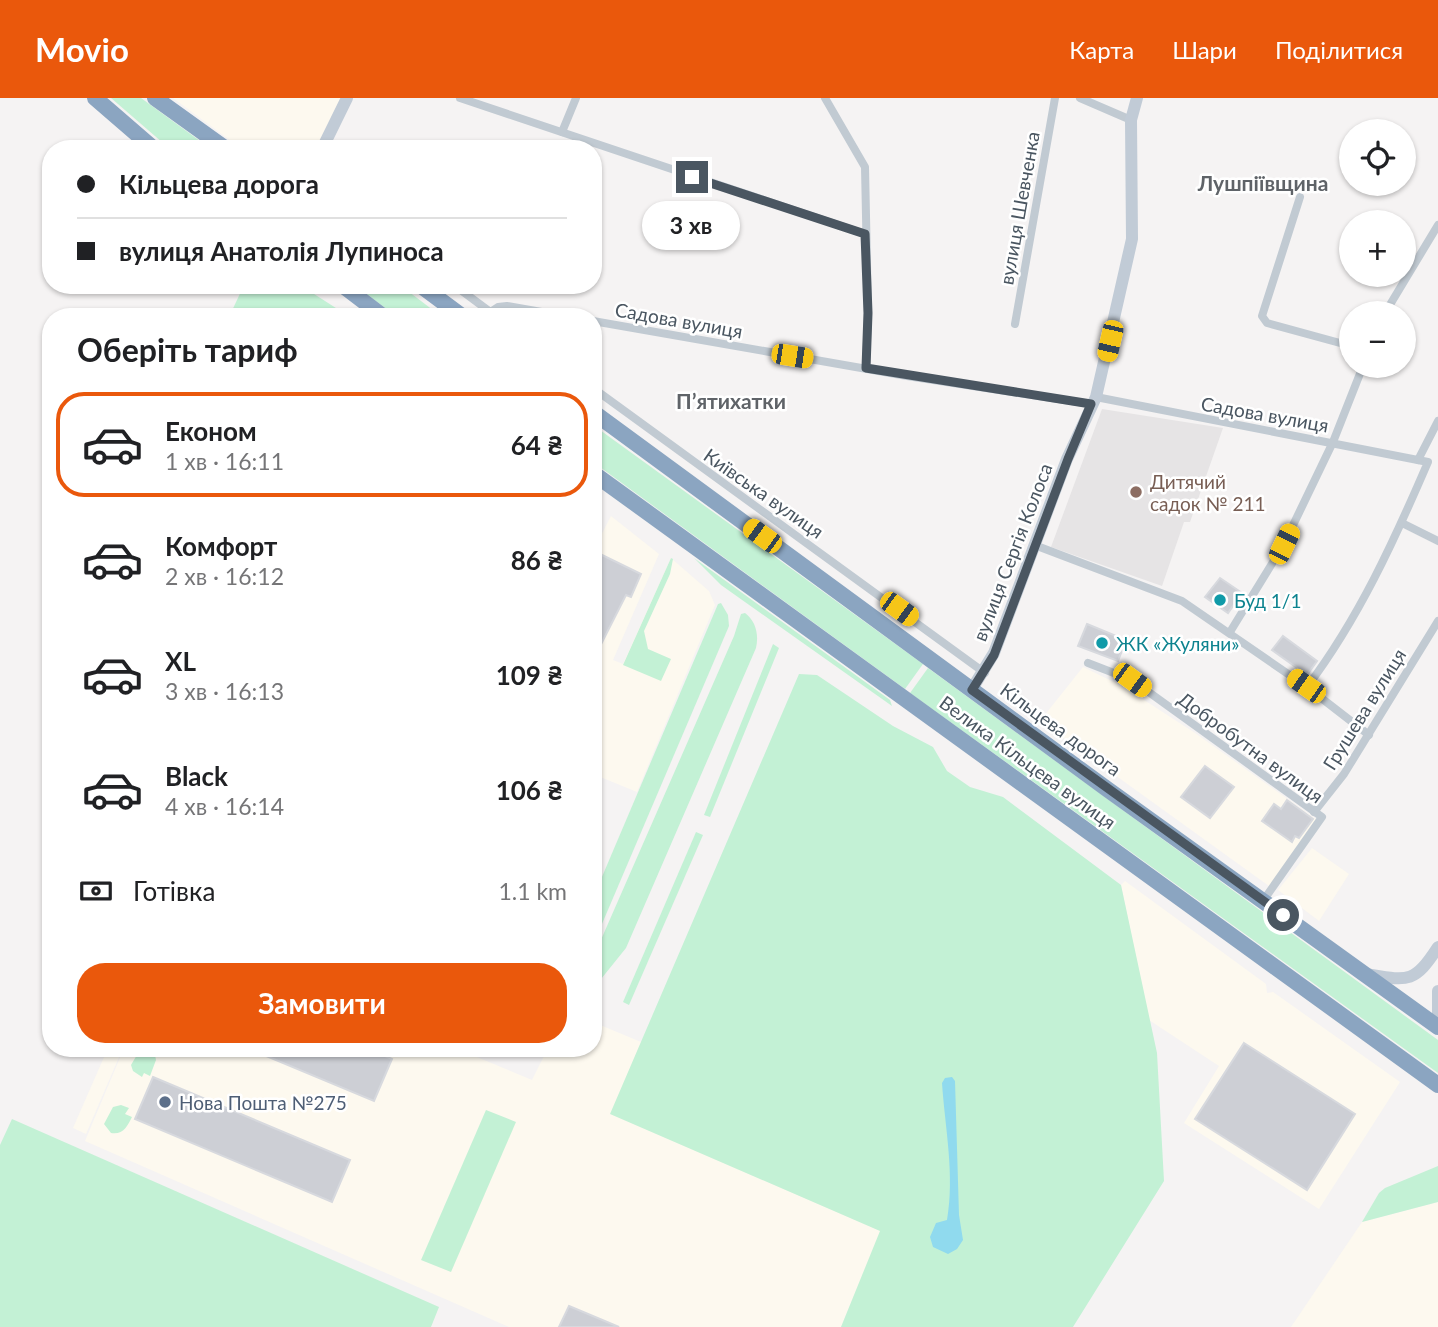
<!DOCTYPE html>
<html lang="uk">
<meta charset="utf-8">
<style>
body{margin:0;font-family:Lato,sans-serif;background:#f2f2f2;color:#202124;height:100vh;display:flex;flex-direction:column;font-size:26px;white-space:nowrap}
*{box-sizing:border-box;margin:0}
p{font-size:23px;color:#757577}
.icon{flex:none;width:38px;height:38px;fill:none;stroke:currentColor;stroke-width:2;stroke-linecap:round;stroke-linejoin:round}
.map{position:relative;flex:1;overflow:hidden}
.panel{position:absolute;left:42px;top:210px;width:560px;height:749px;display:flex;flex-direction:column;background:#fff;border-radius:28px;box-shadow:0 2px 5px #0004}
.panel>*{flex:none}
.guide{position:absolute;left:42px;top:42px;width:560px;height:154px;border-radius:28px;box-shadow:0 2px 5px #0004;display:grid;align-content:center;height:154px;padding:0 35px;background:#fff}
.tools{position:absolute;left:1339px;top:21px;display:grid;gap:14px}
.tools a{display:grid;place-items:center;width:77px;height:77px;border-radius:50%;background:#fff;box-shadow:0 2px 5px #0004;font-size:35px}
.end{position:absolute;width:32px;height:32px;margin:-16px;border:9px solid #4a5661;background:#fff;box-shadow:0 0 0 4px #fff}
.from{border-radius:50%}
.bubble{position:absolute;height:49px;border-radius:24px;background:#fff;box-shadow:0 2px 5px #0004;font-size:23px;font-weight:700;line-height:49px;text-align:center}
.car{position:absolute;width:21px;height:42px;margin:-21px -10px;border-radius:9px;box-shadow:0 0 5px 2px #0007;background:linear-gradient(#f5c518 24%,#345 0 40%,#f5c518 0 76%,#345 0 86%,#f5c518 0)}
.guide b{display:flex;align-items:center;gap:24px;height:66px;font-size:26px}
.guide b+b{border-top:2px solid #e0e0e0}
.guide i{width:18px;height:18px;background:#202124}
ul{padding:0;list-style:none}
li{display:flex;align-items:center;gap:21px;height:105px;margin:0 14px 10px;padding:0 21px;border:4px solid transparent;border-radius:28px}
li div{flex:1}
li b{display:block;font-size:26px}
li em{font-style:normal;font-weight:700}
li.current{border-color:#ea580c}
li>.icon{width:63px;height:63px;stroke-width:1.5}
h2{padding:0 35px;font-size:32px;line-height:84px}
.pay{display:flex;align-items:center;gap:18px;height:77px;padding:0 35px;font-size:26px}
.pay p{margin-inline-start:auto}
.primary-button{display:flex;gap:14px;margin-top:auto;padding:14px 35px}
.primary-button a{flex:1;height:80px;border-radius:28px;background:#ea580c;color:#fff;font-size:28px;font-weight:700;line-height:80px;text-align:center}
header{display:flex;align-items:center;gap:42px;box-sizing:border-box;height:98px;padding:0 35px;background:#ea580c;color:#fff}
header strong{font-size:33px}
nav{display:flex;gap:38px;margin-inline-start:auto;font-size:24px}
.map>svg:first-child{display:block}
</style>
<header>
<strong>Movio</strong>
<nav><a>Карта</a><a>Шари</a><a>Поділитися</a></nav>
</header>
<div class="map">
<svg width="1438" height="1229" viewBox="0 0 1438 1229">
<rect width="100%" height="100%" fill="#f5f3f3"/>
<!-- commercial -->
<g fill="#fdf9ef">
<path d="M173 0H342L318 51H242Z"/>
<path d="M611 418 659 456 613 562 623 566 671 460 709 493 715 507 637 694 593 676V604L600 589 593 585V453Z"/>
<path d="M1083 569 1124 589 1195 635 1317 722 1269 788 1040 623Z"/>
<path d="M1312 750 1349 776 1319 823 1278 792Z"/>
<path d="M1125 783 1266 886 1267 895 1273 894 1400 984 1319 1111 1184 1025 1219 968 1149 922 1121 787Z"/>
<path d="M593 924 641 944 611 1016 881 1133 841 1229H509L85 1043 124 950H455L532 982 548 950H593Z"/>
<path d="M108 950H123L86 1036 73 1030Z"/>
<path d="M1438 1104V1229H1291L1362 1124Z"/>
</g>
<!-- education -->
<path fill="#e6e4e5" d="M1102 311 1223 330 1190 424H1184L1162 488 1051 449Z"/>
<!-- green -->
<g fill="#c3f1d5">
<path d="M111 0H141L211 51H170Z"/>
<path d="M244 187H300L350 219H229Z"/>
<path d="M355 187H400L442 219H397Z"/>
<path d="M593 327 923 566 905 591 593 364Z"/>
<path d="M671 460 673 461 670 476 644 533 648 551 671 561 661 583 623 567Z"/>
<path d="M694 460 890 602 892 608 721 487Z"/>
<path d="M721 505 728 517 729 528 593 847V800L718 506Z"/>
<path d="M745 515C756 523 759 537 756 550L626 850 593 891V860L734 538 741 516Z"/>
<path d="M773 546 779 550 710 719 704 717Z"/>
<path d="M928 570 1438 942V975L910 595Z"/>
<path d="M799 576 817 577 893 628 933 649 947 673 970 689 1003 699 1121 787 1157 955 1164 1083 1073 1229H841L880 1133 610 1016Z"/>
<path d="M696 734 703 737 629 907 623 904Z"/>
<path d="M141 950 154 952 156 962 150 978 144 975 142 979 133 973 131 967Z"/>
<path d="M121 1007 129 1010 125 1016 132 1019C127 1029 123 1037 111 1035L104 1026 113 1009Z"/>
<path d="M486 1012 516 1024 451 1174 421 1162Z"/>
<path d="M12 1021 439 1209 431 1229H0V1047Z"/>
<path d="M1438 1068V1104L1362 1124 1379 1095 1385 1090Z"/>
</g>
<!-- water -->
<path fill="#90daee" d="M952 979 955 983 959 1117 963 1142 957 1151 948 1156 933 1149 930 1139 936 1125 947 1122C955 1077 945 1030 942 985L945 980Z"/>
<!-- building -->
<g fill="#cdcfd5" stroke="#d7d9de" stroke-width="2">
<path d="M600 456 641 476 631 499 626 497 593 562V470Z"/>
<path d="M1220 480 1242 495 1228 515 1205 499Z"/>
<path d="M1087 526 1126 542 1118 563 1078 548Z"/>
<path d="M1283 538 1317 563 1307 577 1272 552Z"/>
<path d="M1205 668 1234 689 1210 720 1181 699Z"/>
<path d="M1287 702 1313 721 1299 740 1295 738 1292 744 1262 723 1274 706 1281 711Z"/>
<path d="M1244 945 1355 1016 1307 1092 1195 1021Z"/>
<path d="M247 950H367L392 961 374 1003Z"/>
<path d="M153 979 350 1062 332 1104 135 1021Z"/>
<path d="M569 1208 619 1229H559Z"/>
</g>
<g fill="none" stroke-linecap="round" stroke-linejoin="round">
<!-- street -->
<g stroke="#c1cad2" stroke-width="8">
<path d="M460 0 865 136"/>
<path d="M825 0 865 69 868 215 866 270"/>
<path d="M1080 0 1131 22"/>
<path d="M562 34 576 0"/>
<path d="M1300 99 1262 218 1267 225 1351 248"/>
<path d="M454 187 497 219"/>
<path d="M1385 215 1438 127"/>
<path d="M483 219 498 209 507 208 570 219"/>
<path d="M593 223 907 278 1091 306"/>
<path d="M1015 226 1055 0"/>
<path d="M593 290 985 575"/>
<path d="M1096 299 1428 364C1394 443 1359 520 1307 589"/>
<path d="M1418 362 1438 323"/>
<path d="M1402 425 1438 443"/>
<path d="M1037 448 1182 503 1307 589 1369 637"/>
<path d="M1230 534 1284 446 1333 344 1363 268"/>
<path d="M1088 565 1132 582 1322 719 1263 803"/>
<path d="M1314 714 1344 676 1438 523"/>
</g>
<!-- secondary -->
<g stroke="#c1cbd6" stroke-width="12">
<path d="M322 51 347 0"/>
<path d="M972 591 994 555 1067 361 1096 299 1132 141 1131 22 1137 0"/>
<path d="M1366 876C1408 883 1414 886 1438 849"/>
<path d="M1438 893V916"/>
</g>
<!-- highway -->
<g stroke="#8ba5c1" stroke-width="16">
<path d="M95 0 154 51"/>
<path d="M155 0 226 51"/>
<path d="M342 187 384 219"/>
<path d="M420 187 463 219"/>
<path d="M593 314 1107 691 1438 929"/>
<path d="M593 375 1438 987"/>
</g>
</g>
<g fill="none" stroke-linecap="round" stroke-linejoin="round">
<!-- route -->
<path stroke="#4a5661" stroke-width="9" d="M692 79 865 136 868 215 866 270 1091 306 1068 361 994 557 972 592 1283 817"/>
</g>
<!-- markers -->
<circle fill="#8d6e63" stroke="#fff" stroke-width="2.5" cx="1136" cy="394" r="7"/>
<g fill="#0f9aa8" stroke="#fff" stroke-width="2.5">
<circle cx="1220" cy="502" r="7"/>
<circle cx="1102" cy="545" r="7"/>
</g>
<circle fill="#5c6f8a" stroke="#fff" stroke-width="2.5" cx="165" cy="1004" r="7"/>
<g text-anchor="middle" dominant-baseline="central" stroke-width="5" stroke-linejoin="round" paint-order="stroke">
<!-- street labels -->
<g font-size="19" fill="#4a5661" stroke="#fff">
<text transform="translate(1019 110) rotate(-80)">вулиця Шевченка</text>
<text transform="translate(679 222) rotate(10)">Садова вулиця</text>
<text transform="translate(1265 316) rotate(10)">Садова вулиця</text>
<text transform="translate(764 395) rotate(35)">Київська вулиця</text>
<text transform="translate(1012 454) rotate(-69)">вулиця Сергія Колоса</text>
<text transform="translate(1364 611) rotate(-58)">Грушева вулиця</text>
<text transform="translate(1061 631) rotate(36)">Кільцева дорога</text>
<text transform="translate(1251 649) rotate(36)">Добробутна вулиця</text>
<text transform="translate(1028 664) rotate(36)">Велика Кільцева вулиця</text>
</g>
<!-- education labels -->
<g font-size="19" fill="#785e54" stroke="#fff" text-anchor="start">
<text x="1150" y="383">Дитячий<tspan x="1150" dy="22">садок № 211</tspan></text>
</g>
<!-- culture labels -->
<g font-size="19" fill="#0d838f" stroke="#fff" text-anchor="start">
<text x="1234" y="502">Буд 1/1</text>
<text x="1116" y="545">ЖК «Жуляни»</text>
</g>
<!-- service labels -->
<g font-size="19" fill="#4e5e75" stroke="#fff" text-anchor="start">
<text x="179" y="1004">Нова Пошта №275</text>
</g>
<!-- neighbourhood labels -->
<g font-size="21" font-weight="bold" fill="#5f6368" stroke="#fff">
<text x="1263" y="84">Лушпіївщина</text>
<text x="731" y="302">Пʼятихатки</text>
</g>
</g>
</svg>
<div class="tools">
<a><svg class="icon" aria-label="locate" viewBox="0 0 24 24"><circle cx="12" cy="12" r="6"/><path d="M12 2v4M12 18v4M2 12h4M18 12h4"/></svg></a>
<a>+</a>
<a>−</a>
</div>
<i class="end from" style="left:1283px;top:817px"></i>
<i class="end" style="left:692px;top:79px"></i>
<div class="bubble" style="left:642px;top:103px;width:98px">3 хв</div>
<i class="car" style="left:1110px;top:243px;rotate:193deg"></i>
<i class="car" style="left:792px;top:258px;rotate:99deg"></i>
<i class="car" style="left:762px;top:438px;rotate:306deg"></i>
<i class="car" style="left:1284px;top:446px;rotate:26deg"></i>
<i class="car" style="left:899px;top:511px;rotate:126deg"></i>
<i class="car" style="left:1132px;top:582px;rotate:126deg"></i>
<i class="car" style="left:1306px;top:588px;rotate:305deg"></i>
<div class="guide">
<b><i class="from"></i>Кільцева дорога</b>
<b><i></i>вулиця Анатолія Лупиноса</b>
</div>
<section class="panel">
<h2>Оберіть тариф</h2>
<ul>
<li class="current"><svg class="icon" aria-label="car" viewBox="0 0 24 24"><path d="M5 17H2v-5l4-1 3-4h7l3 4 3 1v5h-3M9 17h6M6 11h13"/><circle cx="7" cy="17" r="2"/><circle cx="17" cy="17" r="2"/></svg><div><b>Економ</b><p>1 хв · 16:11</p></div><em>64 ₴</em></li>
<li><svg class="icon" aria-label="car" viewBox="0 0 24 24"><path d="M5 17H2v-5l4-1 3-4h7l3 4 3 1v5h-3M9 17h6M6 11h13"/><circle cx="7" cy="17" r="2"/><circle cx="17" cy="17" r="2"/></svg><div><b>Комфорт</b><p>2 хв · 16:12</p></div><em>86 ₴</em></li>
<li><svg class="icon" aria-label="car" viewBox="0 0 24 24"><path d="M5 17H2v-5l4-1 3-4h7l3 4 3 1v5h-3M9 17h6M6 11h13"/><circle cx="7" cy="17" r="2"/><circle cx="17" cy="17" r="2"/></svg><div><b>XL</b><p>3 хв · 16:13</p></div><em>109 ₴</em></li>
<li><svg class="icon" aria-label="car" viewBox="0 0 24 24"><path d="M5 17H2v-5l4-1 3-4h7l3 4 3 1v5h-3M9 17h6M6 11h13"/><circle cx="7" cy="17" r="2"/><circle cx="17" cy="17" r="2"/></svg><div><b>Black</b><p>4 хв · 16:14</p></div><em>106 ₴</em></li>
</ul>
<div class="pay"><svg class="icon" aria-label="cash" viewBox="0 0 24 24"><path d="M3 7h18v10H3z"/><circle cx="12" cy="12" r="2"/></svg>Готівка<p>1.1 km</p></div>
<div class="primary-button"><a>Замовити</a></div>
</section>
</div>
